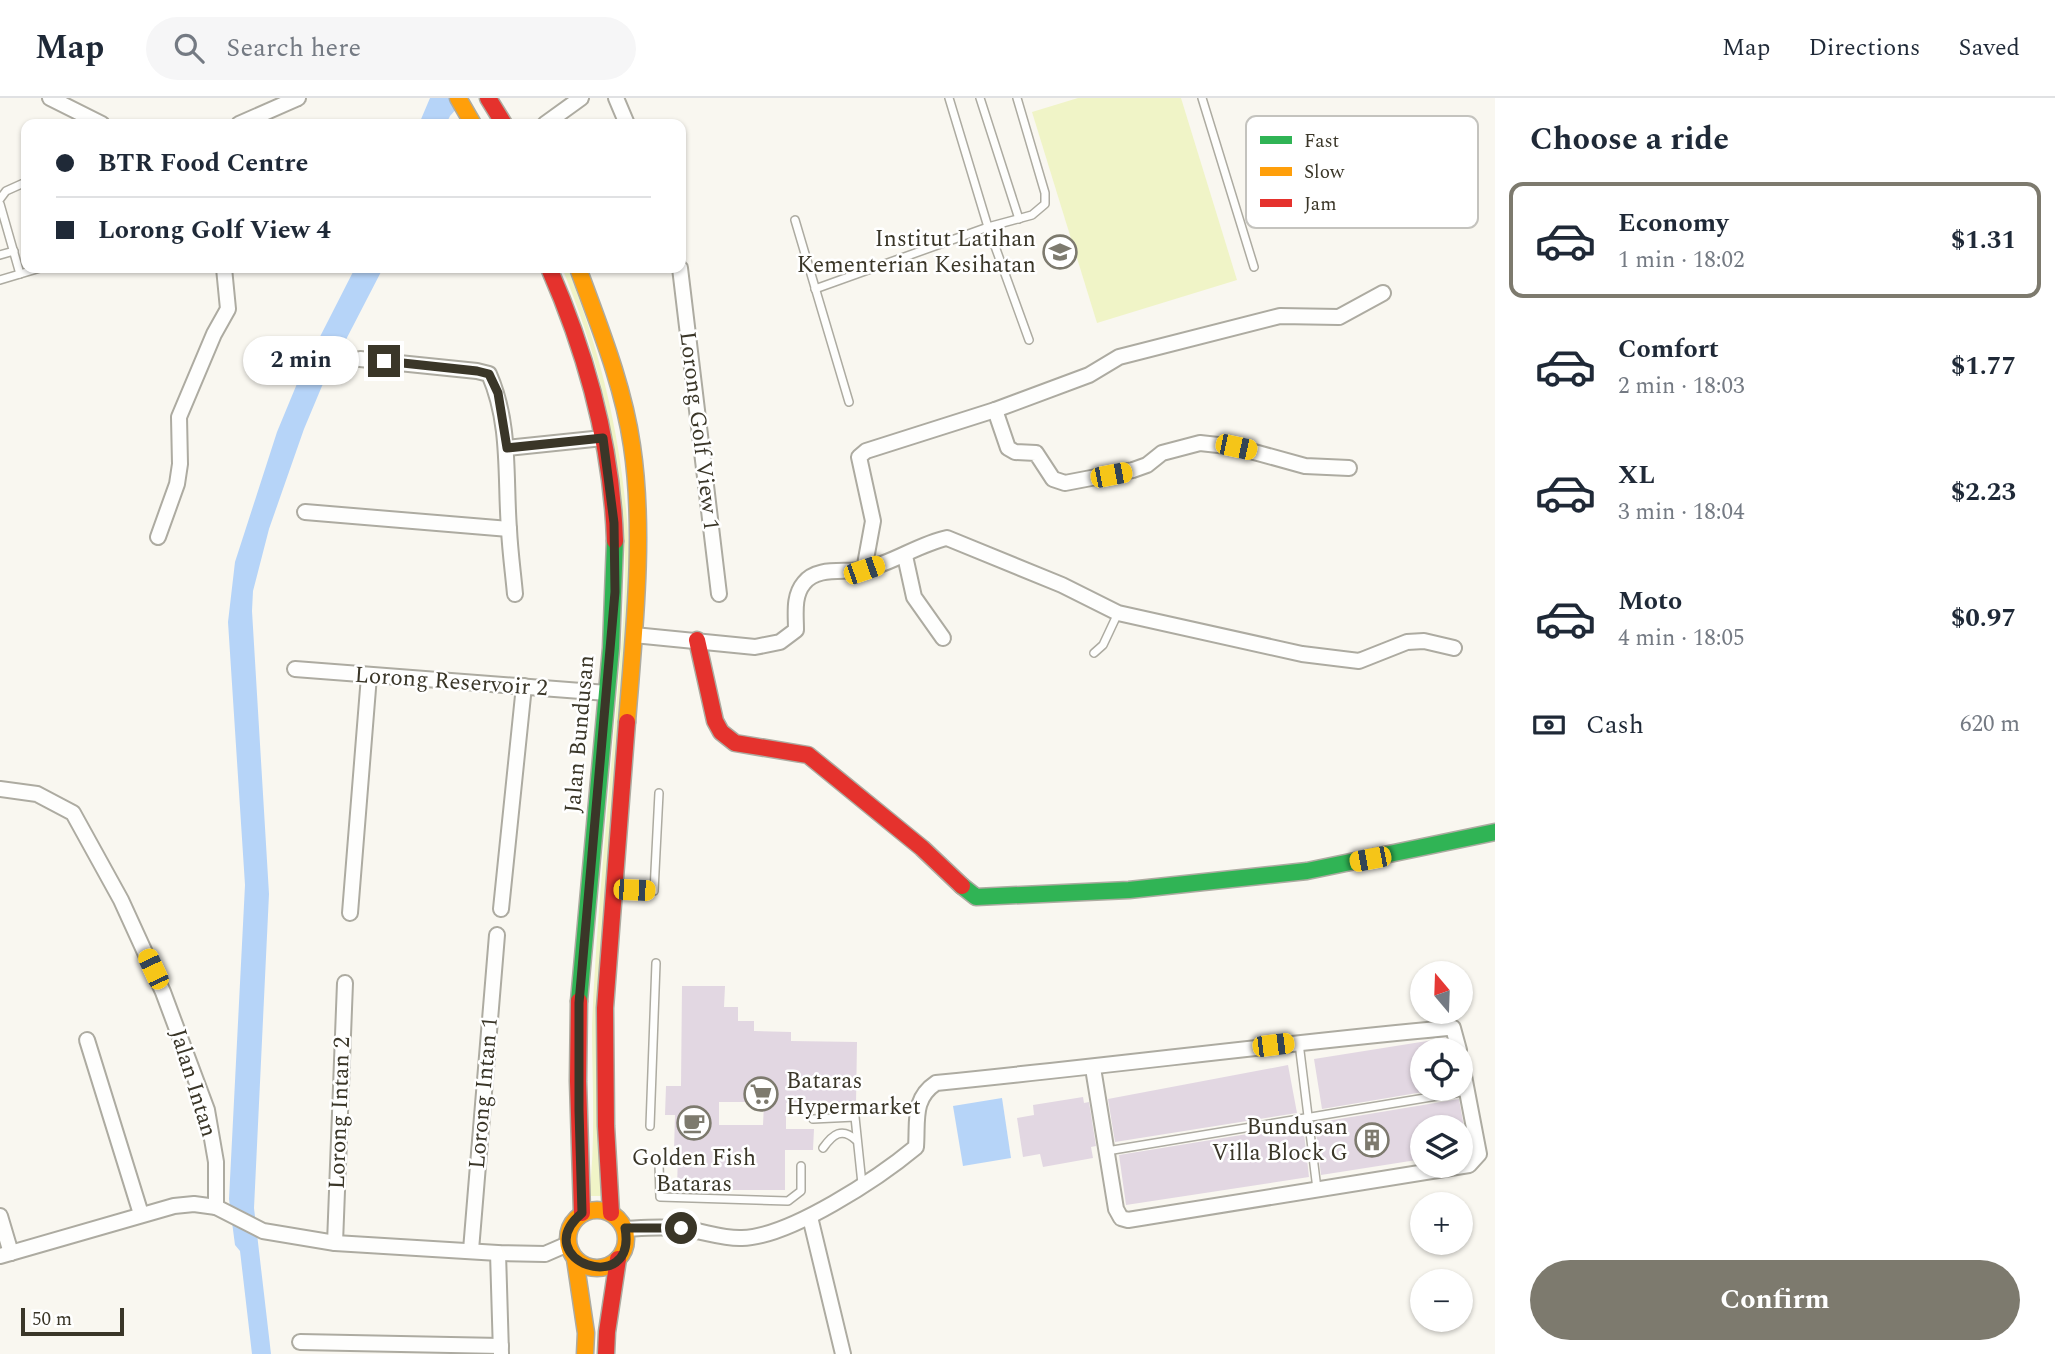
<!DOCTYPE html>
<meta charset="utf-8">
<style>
body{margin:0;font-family:Spectral,serif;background:#f6f6f7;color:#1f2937;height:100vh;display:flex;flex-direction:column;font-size:26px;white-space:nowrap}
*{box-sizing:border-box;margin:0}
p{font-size:23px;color:#747a83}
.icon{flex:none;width:38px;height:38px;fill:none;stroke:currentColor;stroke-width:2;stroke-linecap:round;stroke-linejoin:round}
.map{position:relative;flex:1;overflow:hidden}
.sheet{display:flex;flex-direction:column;background:#fff;width:560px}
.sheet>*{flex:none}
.banner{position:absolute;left:21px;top:21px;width:665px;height:154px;border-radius:14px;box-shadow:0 2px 5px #0004;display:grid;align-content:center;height:154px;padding:0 35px;background:#fff}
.needle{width:46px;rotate:341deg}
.fabs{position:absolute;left:1410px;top:863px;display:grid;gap:14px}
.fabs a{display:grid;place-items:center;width:63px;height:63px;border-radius:50%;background:#fff;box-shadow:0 2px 5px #0004;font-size:35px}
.scale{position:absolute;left:21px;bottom:18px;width:103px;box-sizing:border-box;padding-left:7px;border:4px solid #3a3628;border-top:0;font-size:19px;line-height:24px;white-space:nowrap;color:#3a3628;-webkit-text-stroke:5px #fff;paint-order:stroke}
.end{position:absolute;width:32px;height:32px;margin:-16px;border:9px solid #3a3628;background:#fff;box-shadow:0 0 0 4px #fff}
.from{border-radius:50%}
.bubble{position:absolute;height:49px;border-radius:24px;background:#fff;box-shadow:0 2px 5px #0004;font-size:23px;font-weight:700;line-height:49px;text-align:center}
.car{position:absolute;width:21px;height:42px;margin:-21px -10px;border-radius:9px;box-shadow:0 0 5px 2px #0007;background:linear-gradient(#f5c518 24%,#345 0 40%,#f5c518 0 76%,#345 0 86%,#f5c518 0)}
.banner b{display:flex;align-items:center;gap:24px;height:66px;font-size:26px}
.banner b+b{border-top:2px solid #e0e1e3}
.banner i{width:18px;height:18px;background:#1f2937}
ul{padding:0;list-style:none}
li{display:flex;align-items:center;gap:21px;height:116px;margin:0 14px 10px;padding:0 21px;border:4px solid transparent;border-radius:14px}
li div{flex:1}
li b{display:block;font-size:26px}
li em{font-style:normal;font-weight:700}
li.current{border-color:#7d7a6e}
li>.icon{width:63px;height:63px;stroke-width:1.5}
h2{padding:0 35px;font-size:32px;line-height:84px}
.pay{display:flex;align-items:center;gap:18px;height:77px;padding:0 35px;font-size:26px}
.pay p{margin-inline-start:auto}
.primary-button{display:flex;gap:14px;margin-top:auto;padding:14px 35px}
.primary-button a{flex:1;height:80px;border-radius:42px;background:#7d7a6e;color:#fff;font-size:28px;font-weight:700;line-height:80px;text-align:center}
header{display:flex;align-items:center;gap:42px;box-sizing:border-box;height:98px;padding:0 35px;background:#fff;border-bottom:2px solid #e0e1e3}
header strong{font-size:33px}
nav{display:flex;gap:38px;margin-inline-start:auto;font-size:24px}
.search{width:490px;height:63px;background:#f6f6f7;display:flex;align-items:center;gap:18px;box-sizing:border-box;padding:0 24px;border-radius:38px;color:#747a83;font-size:26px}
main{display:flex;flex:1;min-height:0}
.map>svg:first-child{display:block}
</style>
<header>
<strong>Map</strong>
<div class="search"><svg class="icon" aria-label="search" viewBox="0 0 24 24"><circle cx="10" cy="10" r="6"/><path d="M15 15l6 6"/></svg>Search here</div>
<nav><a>Map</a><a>Directions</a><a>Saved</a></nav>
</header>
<main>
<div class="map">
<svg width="1495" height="1256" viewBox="0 0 1495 1256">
<rect width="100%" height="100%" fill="#f9f7f0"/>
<!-- green -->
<g fill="#f0f4c7">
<path d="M1078 0H1181L1237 182 1097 225 1032 14Z"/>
<path d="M562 170 568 171C607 271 625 360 630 466L607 1098H589C596 1042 592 985 592 929 593 899 595 869 597 839 603 756 611 673 618 590 621 548 626 506 625 463 622 362 601 263 562 170Z"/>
</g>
<!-- water -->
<g fill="#b6d4f8">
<path d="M430 0H466L450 18 446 26H419Z"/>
<path d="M355 170H383L322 288 304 331 269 431 253 493 252 513 269 796 254 1110 271 1256H252L240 1153 235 1147 229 1101 245 787 228 524 235 464 277 334 301 276Z"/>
<path d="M1002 1000 1011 1060 963 1068 953 1008Z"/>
</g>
<!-- building -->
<g fill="#e2d7e2" fill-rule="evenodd">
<path d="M682 888H725L724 909H738V923H754V933L791 934V943L857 944 856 1006 786 1005V1031H814L813 1052H785V1092H677L678 1053H674L675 1017H665L666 988H681ZM719 1004H764L763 1027H719Z"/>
<path d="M1446 940 1449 952H1423V994L1322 1011 1314 961Z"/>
<path d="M1288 967 1297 1015 1115 1044 1108 1001Z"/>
<path d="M1083 999 1084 1005 1089 1004 1096 1048 1091 1049 1093 1060 1043 1069 1040 1056 1023 1059 1017 1020 1034 1017 1033 1007Z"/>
<path d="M1459 1001 1464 1029H1423V1061L1321 1077 1315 1025Z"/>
<path d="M1303 1027 1309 1079 1126 1107 1119 1057Z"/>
</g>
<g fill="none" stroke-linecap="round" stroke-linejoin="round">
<defs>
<g id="lane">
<path d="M949 0 988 129 1029 242"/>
<path d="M980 0 1019 121"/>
<path d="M1202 0 1254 169"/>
<path d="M0 101 6 93 26 84"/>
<path d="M0 106 20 176"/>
<path d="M795 122 849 304"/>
<path d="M0 157 14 153"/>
<path d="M0 182 40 170"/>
<path d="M815 191 988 129 1032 117 1045 106V95L1017 0"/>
<path d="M1094 555 1103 547 1118 515"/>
<path d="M618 792 654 793 659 695"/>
<path d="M1299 945 1317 1091"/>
<path d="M813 1021 855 1019 862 1086"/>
<path d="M650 1028 656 865"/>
<path d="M823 1050C833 1036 842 1029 856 1042"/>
<path d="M1107 1053 1467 993"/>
<path d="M659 1066 660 1099 788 1103 801 1093V1068"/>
</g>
<g id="street">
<path d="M50 0 102 26"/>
<path d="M616 0 627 26"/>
<path d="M239 26 298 0"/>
<path d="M545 26 581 0"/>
<path d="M680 170 719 496"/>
<path d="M360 261 477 273 489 276C511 326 505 379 509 431 510 453 513 474 515 496"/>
<path d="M995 312 1008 350 1015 354 1036 355 1053 381 1065 385 1133 372 1147 367 1162 355 1200 345 1236 349 1305 368 1349 370"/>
<path d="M507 350 603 340"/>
<path d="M305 414 509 431"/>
<path d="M158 439 177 386 180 366 179 319 214 236 228 211 224 170"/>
<path d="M905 458 914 499 943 540"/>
<path d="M864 472 873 423 859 359 866 353 995 312 1089 277 1119 259 1280 218 1339 219 1383 195"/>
<path d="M634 537 755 549 780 544 796 532C796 516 793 498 804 485 818 467 847 476 866 471 895 464 919 446 947 440L1062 487 1118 515 1302 556 1359 563 1407 544 1424 543 1454 550"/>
<path d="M295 571 607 595"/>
<path d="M0 691 37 696 73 715 121 802 163 894 207 1012 216 1064V1109L263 1133 335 1145 498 1155 545 1156 568 1146"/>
<path d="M501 811 524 588"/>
<path d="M350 815 369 578"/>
<path d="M87 942 141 1116"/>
<path d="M1093 970 1116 1111 1121 1120 1128 1122 1469 1067 1479 1056 1461 962"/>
<path d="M0 1118 11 1155"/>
<path d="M810 1119 843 1256"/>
<path d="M625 1131C644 1130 665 1128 684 1131 703 1133 723 1141 742 1140 790 1139 880 1079 916 1049 918 1023 912 1001 936 985 1107 968 1277 946 1447 930H1453L1459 952"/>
<path d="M335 1145 345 885"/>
<path d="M471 1152 497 837"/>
<path d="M498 1155 501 1255"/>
<path d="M0 1158 174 1108 194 1106 216 1109"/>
<path d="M300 1244 501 1248"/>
</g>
<g id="fast">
<path d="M962 788 976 799 1129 792 1307 773 1495 734"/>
<path d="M579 903 611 550 615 443"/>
</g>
<g id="slow">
<path d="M458 0 473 26"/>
<path d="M578 170C599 228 623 286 632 348 645 435 634 535 627 624"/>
<circle cx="597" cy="1141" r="29"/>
<path d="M575 1161 586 1235 585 1256"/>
</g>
<g id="jam">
<path d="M488 0 504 26"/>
<path d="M549 170C587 257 612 348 615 443"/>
<path d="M697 542 715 623 721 634 735 645 808 657 922 750 962 788"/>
<path d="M579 903 578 983 582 1115"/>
<path d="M611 1115 606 1028 605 910 627 624"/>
<path d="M606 1256 607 1234 618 1161"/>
</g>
</defs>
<!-- lane casing -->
<use href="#lane" stroke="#adaba1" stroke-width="10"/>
<!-- street casing -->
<use href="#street" stroke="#adaba1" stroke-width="18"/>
<!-- fast casing -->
<use href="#fast" stroke="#adaba1" stroke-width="19"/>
<!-- slow casing -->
<use href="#slow" stroke="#adaba1" stroke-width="19"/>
<!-- jam casing -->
<use href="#jam" stroke="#adaba1" stroke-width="19"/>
<!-- lane -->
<use href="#lane" stroke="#fefefd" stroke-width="7"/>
<!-- street -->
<use href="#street" stroke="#fefefd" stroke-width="14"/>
<!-- fast -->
<use href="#fast" stroke="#30b455" stroke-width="16"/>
<!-- slow -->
<use href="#slow" stroke="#ff9f0a" stroke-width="16"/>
<!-- jam -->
<use href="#jam" stroke="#e5322d" stroke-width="16"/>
</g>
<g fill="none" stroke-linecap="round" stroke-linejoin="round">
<!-- route -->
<path stroke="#3a3628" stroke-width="9" d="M384 263 477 273 489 276 498 295 507 350 603 340 614 425 615 494 579 905V1012L582 1115C526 1162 638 1201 625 1130H681"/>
</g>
<!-- icons -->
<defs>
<symbol id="school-ring" viewBox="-11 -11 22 22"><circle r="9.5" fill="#fff" stroke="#7d7a6e" stroke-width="1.5"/><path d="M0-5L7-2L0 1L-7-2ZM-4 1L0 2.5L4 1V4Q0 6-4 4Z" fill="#7d7a6e"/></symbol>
<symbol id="supermarket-ring" viewBox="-11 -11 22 22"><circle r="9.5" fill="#fff" stroke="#7d7a6e" stroke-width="1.5"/><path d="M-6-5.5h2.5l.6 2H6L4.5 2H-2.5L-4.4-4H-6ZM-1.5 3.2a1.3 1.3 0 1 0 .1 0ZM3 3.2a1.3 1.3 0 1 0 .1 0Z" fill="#7d7a6e"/></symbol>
<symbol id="cafe-ring" viewBox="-11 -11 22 22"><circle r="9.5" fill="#fff" stroke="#7d7a6e" stroke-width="1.5"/><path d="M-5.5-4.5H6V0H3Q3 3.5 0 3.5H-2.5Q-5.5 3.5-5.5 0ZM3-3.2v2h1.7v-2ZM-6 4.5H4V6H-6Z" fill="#7d7a6e"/></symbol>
<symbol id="building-ring" viewBox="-11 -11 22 22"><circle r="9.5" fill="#fff" stroke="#7d7a6e" stroke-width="1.5"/><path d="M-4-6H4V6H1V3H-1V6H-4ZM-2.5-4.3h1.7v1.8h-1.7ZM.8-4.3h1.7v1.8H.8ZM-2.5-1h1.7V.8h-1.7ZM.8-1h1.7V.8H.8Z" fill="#7d7a6e"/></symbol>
</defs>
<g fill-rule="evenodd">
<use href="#school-ring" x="1041" y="135" width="38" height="38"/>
<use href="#supermarket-ring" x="742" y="977" width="38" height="38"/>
<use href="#cafe-ring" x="675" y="1006" width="38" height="38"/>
<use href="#building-ring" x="1353" y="1023" width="38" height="38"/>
</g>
<g text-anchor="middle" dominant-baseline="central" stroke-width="5" stroke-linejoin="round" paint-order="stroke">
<!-- poi labels -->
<g font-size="23" fill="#3a3628" stroke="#fff" text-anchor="end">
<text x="1036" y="141">Institut Latihan<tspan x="1036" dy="26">Kementerian Kesihatan</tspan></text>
<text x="786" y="983" text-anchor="start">Bataras<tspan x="786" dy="26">Hypermarket</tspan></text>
<text x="1348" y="1029">Bundusan<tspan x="1348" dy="26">Villa Block G</tspan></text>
<text x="694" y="1060" text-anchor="middle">Golden Fish<tspan x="694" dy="26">Bataras</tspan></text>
</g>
<!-- street labels -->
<g font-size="23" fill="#3a3628" stroke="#fff">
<text transform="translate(699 333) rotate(83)">Lorong Golf View 1</text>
<text transform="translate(451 584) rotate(4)">Lorong Reservoir 2</text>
<text transform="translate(580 636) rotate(-85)">Jalan Bundusan</text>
<text transform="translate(193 985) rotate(73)">Jalan Intan</text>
<text transform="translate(484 995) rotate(-85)">Lorong Intan 1</text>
<text transform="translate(340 1015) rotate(-88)">Lorong Intan 2</text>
</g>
</g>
<!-- legend -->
<rect x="1246" y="18" width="232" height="112" rx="10" fill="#fff" stroke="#c4c3be" stroke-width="2"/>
<rect x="1260" y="38" width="32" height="8" fill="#30b455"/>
<rect x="1260" y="69" width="32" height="9" fill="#ff9f0a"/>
<rect x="1260" y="101" width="32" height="8" fill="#e5322d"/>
<g font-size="19" fill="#3a3628">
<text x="1304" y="49">Fast</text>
<text x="1304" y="80">Slow</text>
<text x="1304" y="112">Jam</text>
</g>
</svg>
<div class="fabs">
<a><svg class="needle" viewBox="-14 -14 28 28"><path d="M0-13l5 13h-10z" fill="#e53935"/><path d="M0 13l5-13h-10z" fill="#747a83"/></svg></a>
<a><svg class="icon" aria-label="locate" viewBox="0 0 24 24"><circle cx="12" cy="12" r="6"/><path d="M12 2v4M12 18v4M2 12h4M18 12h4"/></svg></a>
<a><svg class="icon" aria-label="layers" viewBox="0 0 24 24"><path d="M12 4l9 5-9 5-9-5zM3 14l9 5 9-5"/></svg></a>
<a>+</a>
<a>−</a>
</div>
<div class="scale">50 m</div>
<i class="end from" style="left:681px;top:1130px"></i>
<i class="end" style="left:384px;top:263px"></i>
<div class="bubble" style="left:243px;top:238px;width:116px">2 min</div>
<i class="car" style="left:1236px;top:349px;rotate:102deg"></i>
<i class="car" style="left:1111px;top:377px;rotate:79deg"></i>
<i class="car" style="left:864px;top:472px;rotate:71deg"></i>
<i class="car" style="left:1370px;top:761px;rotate:259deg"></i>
<i class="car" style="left:634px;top:792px;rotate:92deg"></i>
<i class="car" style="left:153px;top:871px;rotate:335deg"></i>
<i class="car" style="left:1273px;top:947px;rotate:83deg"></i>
<div class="banner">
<b><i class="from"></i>BTR Food Centre</b>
<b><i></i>Lorong Golf View 4</b>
</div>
</div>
<section class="sheet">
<h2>Choose a ride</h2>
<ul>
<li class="current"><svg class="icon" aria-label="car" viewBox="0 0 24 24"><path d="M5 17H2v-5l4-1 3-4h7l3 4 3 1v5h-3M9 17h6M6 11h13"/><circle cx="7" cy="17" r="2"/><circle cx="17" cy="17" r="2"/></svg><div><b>Economy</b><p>1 min · 18:02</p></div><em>$1.31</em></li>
<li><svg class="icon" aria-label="car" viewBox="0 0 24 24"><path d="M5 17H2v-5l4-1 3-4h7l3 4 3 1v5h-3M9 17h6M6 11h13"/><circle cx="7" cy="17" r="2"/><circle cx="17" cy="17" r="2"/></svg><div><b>Comfort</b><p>2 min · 18:03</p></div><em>$1.77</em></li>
<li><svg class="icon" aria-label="car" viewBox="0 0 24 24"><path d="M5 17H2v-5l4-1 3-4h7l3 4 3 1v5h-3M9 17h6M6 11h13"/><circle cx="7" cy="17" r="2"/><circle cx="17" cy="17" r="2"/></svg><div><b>XL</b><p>3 min · 18:04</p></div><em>$2.23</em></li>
<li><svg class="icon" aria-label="car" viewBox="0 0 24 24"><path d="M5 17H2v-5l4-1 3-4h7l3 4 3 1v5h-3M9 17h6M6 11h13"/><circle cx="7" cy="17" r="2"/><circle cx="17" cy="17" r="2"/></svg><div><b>Moto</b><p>4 min · 18:05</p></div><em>$0.97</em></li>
</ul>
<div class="pay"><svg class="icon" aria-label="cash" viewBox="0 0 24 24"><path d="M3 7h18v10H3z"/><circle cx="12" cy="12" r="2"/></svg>Cash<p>620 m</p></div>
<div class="primary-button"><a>Confirm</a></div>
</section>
</main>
